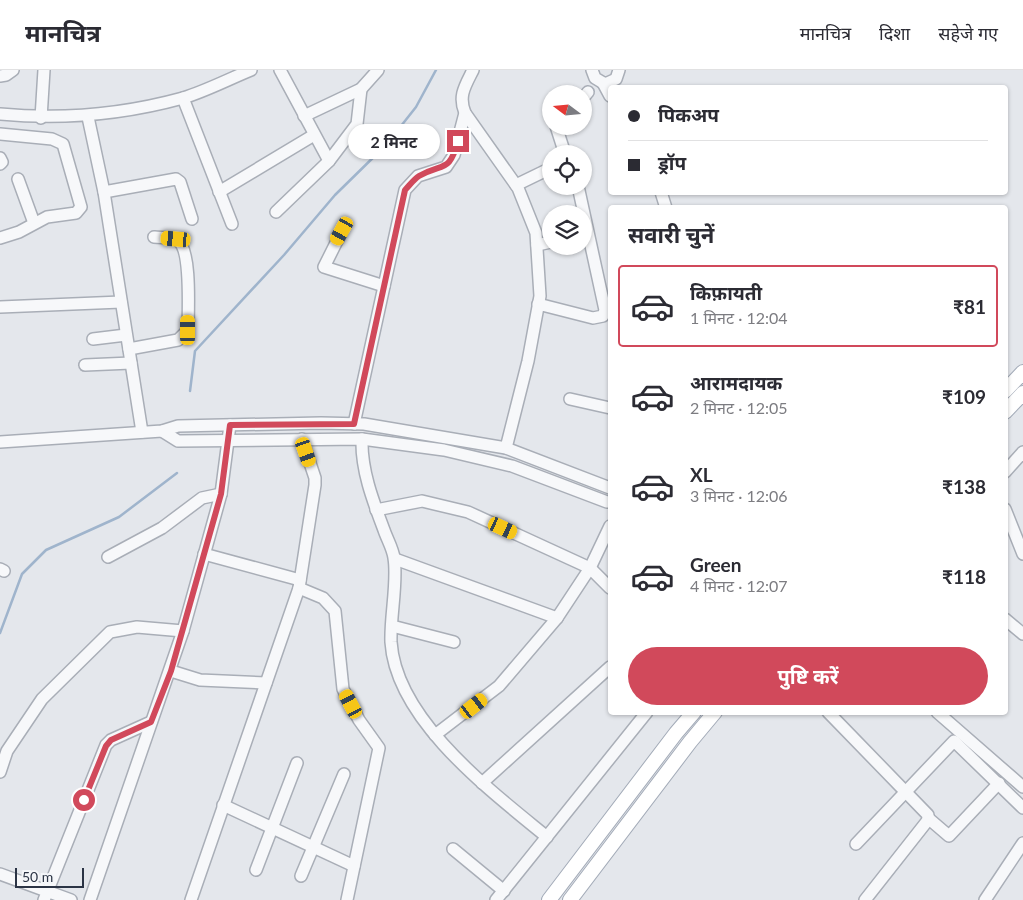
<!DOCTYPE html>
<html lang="hi">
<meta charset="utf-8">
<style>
body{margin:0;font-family:Lato,"Noto Sans Devanagari",sans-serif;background:#f2f2f3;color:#2b2b33;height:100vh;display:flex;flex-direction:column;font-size:19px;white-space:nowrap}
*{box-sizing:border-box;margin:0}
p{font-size:16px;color:#7c7c81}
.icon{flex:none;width:28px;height:28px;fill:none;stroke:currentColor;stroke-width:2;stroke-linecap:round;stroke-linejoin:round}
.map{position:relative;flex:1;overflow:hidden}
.side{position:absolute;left:608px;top:135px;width:400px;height:510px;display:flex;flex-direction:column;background:#fff;border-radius:5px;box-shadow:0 1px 4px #0004}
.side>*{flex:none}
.hud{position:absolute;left:608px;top:15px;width:400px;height:110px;border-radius:5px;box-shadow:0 1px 4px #0004;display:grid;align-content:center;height:110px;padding:0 20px;background:#fff}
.needle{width:32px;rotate:286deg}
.buttons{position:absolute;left:542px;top:15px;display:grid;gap:10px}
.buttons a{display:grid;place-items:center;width:50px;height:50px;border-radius:50%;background:#fff;box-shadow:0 1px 4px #0004;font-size:25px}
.scale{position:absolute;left:15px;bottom:12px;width:69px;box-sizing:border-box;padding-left:5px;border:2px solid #2b3445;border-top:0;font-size:14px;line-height:18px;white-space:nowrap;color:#2b3445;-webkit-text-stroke:4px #f4f6f9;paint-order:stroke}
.end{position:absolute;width:22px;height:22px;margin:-11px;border:6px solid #d1495b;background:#fff;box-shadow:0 0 0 2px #fff}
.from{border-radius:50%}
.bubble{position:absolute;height:35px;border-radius:18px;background:#fff;box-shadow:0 1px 4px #0004;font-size:16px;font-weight:700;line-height:35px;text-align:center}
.car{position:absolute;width:15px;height:30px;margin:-15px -8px;border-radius:6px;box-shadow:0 0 4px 1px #0007;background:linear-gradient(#f5c518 24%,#345 0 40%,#f5c518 0 76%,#345 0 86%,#f5c518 0)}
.hud b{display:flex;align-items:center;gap:18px;height:48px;font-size:19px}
.hud b+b{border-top:1px solid #e1e1e2}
.hud i{width:12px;height:12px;background:#2b2b33}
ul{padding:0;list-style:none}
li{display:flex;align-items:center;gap:15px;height:82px;margin:0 10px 8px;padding:0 10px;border:2px solid transparent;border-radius:5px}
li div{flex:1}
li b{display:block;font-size:19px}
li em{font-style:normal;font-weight:700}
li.current{border-color:#d1495b}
li>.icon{width:45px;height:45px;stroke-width:1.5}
h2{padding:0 20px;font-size:22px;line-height:60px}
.button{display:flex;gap:10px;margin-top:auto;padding:10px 20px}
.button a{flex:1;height:58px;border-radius:30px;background:#d1495b;color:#fff;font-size:20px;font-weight:700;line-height:58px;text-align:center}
header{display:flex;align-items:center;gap:30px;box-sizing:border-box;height:70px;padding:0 25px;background:#fff;border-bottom:1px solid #e1e1e2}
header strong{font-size:24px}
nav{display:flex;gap:28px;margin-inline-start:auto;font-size:18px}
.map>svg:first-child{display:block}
</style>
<header>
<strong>मानचित्र</strong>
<nav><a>मानचित्र</a><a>दिशा</a><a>सहेजे गए</a></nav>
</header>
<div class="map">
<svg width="1023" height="830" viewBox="0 0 1023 830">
<rect width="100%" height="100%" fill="#e4e7ec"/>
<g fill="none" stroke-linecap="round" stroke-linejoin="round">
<!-- stream -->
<g stroke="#9fb4cc" stroke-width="2.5">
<path d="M190 321 195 281 284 185 335 125 386 75 416 37 436 0"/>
<path d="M0 563 22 504 46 480 119 447 177 403"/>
</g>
<defs>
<g id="minor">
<path d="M280 0 329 91"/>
<path d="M473 0C465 16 458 26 465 43L518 118 536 163 540 226 528 291 506 378"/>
<path d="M592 0 595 8 605 14 616 9 619 0"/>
<path d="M0 6 6 5 13 0"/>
<path d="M603 13 610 26"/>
<path d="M584 27 588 22"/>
<path d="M183 28 232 154"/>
<path d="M0 44C63 50 121 45 183 28 206 21 229 9 251 0"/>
<path d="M304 46 361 19 378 0"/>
<path d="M88 47 104 122 142 362"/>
<path d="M41 48 44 0"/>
<path d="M556 56 565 84"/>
<path d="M0 64 52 69 63 74 81 137 76 143 47 147 19 162 0 168"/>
<path d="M0 88 2 92 0 94"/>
<path d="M18 109 34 153"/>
<path d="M516 115 551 98"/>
<path d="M104 122 176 109 180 112 192 149"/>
<path d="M219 122 314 65"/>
<path d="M661 122 666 138"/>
<path d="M276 142 329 91 357 54 361 19"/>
<path d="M342 161 324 197 384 216"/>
<path d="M537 175 551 172"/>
<path d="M538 234 593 248 603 246 605 240 578 116"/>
<path d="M0 237 121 232"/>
<path d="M93 269 126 265"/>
<path d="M129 279 178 270 188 260C188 243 192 178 177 170 172 167 161 168 154 167"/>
<path d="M85 295 131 293"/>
<path d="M570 329 610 338"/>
<path d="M354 354 405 120 418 106 446 97 454 85 465 43"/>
<path d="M162 361 178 371 362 369 444 380 512 396 607 432"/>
<path d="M362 369C361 400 373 431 384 460 387 469 393 479 394 488 398 511 390 547 391 572 396 650 491 721 547 767"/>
<path d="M0 372 162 361 178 356 321 353 364 354 506 378 610 418"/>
<path d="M1005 402 1023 382"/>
<path d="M1005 439 1023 484"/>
<path d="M376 440 422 431 468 442 590 498 610 518"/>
<path d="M204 484 300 510"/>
<path d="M108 487 162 458 202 428 221 424"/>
<path d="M395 489 557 548"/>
<path d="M0 499 4 501"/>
<path d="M299 518 323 528 335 541 343 619 359 650 379 678 347 830"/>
<path d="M1005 549 1023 564"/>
<path d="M392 556 454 572"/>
<path d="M171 601 200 610 266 613"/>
<path d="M828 642 928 745V750L865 830"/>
<path d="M937 642 1023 717"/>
<path d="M435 665 499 616 557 548 590 498 610 456"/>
<path d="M0 702 7 681 42 629 110 562 137 557 183 561"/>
<path d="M482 713 610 597"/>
<path d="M223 735 354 796"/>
<path d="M928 748 949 766 999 713"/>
<path d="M856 774 954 671 1023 738"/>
<path d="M453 779 504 821"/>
<path d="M256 800 297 693"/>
<path d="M0 804 71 830"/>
<path d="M301 806 344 704"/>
<path d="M44 830 106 675 111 670 151 652"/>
<path d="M90 830 183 561 221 424 230 355"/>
<path d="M191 830 299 518 315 415V408L302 369"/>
<path d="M496 830 647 642"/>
<path d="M985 830 1023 773"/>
</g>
<g id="major">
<path d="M1005 321 1023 302"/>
<path d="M1005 342 1023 323"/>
<path d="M549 830 676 663 694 642"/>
<path d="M570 830 690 672 715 642"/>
</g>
</defs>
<!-- minor casing -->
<use href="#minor" stroke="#a9aeb7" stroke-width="14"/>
<!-- major casing -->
<use href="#major" stroke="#a3abb8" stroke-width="16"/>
<!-- minor -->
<use href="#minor" stroke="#f7f8fa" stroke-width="11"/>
<!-- major -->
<use href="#major" stroke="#fff" stroke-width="14"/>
</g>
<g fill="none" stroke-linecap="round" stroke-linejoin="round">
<!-- route -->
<path stroke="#d1495b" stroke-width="6" d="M84 730 106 676 111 670 151 652 171 601 221 424 230 355 354 354 405 120C409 116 414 109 419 106 443 92 449 104 458 71"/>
</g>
</svg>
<div class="buttons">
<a><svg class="needle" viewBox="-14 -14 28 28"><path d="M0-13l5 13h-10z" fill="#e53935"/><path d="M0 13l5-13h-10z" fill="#7c7c81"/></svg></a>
<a><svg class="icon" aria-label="locate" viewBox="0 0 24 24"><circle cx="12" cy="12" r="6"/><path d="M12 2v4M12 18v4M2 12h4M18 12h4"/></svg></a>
<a><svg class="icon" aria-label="layers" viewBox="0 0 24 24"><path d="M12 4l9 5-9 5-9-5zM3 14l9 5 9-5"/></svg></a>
</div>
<div class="scale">50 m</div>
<i class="end from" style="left:84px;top:730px"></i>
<i class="end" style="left:458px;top:71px"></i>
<div class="bubble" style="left:348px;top:54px;width:92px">2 मिनट</div>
<i class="car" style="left:342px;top:161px;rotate:209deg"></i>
<i class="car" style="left:176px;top:169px;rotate:275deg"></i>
<i class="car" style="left:188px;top:260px;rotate:0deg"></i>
<i class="car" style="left:306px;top:382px;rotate:161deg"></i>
<i class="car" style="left:503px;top:458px;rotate:115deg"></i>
<i class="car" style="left:351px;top:634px;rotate:332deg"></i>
<i class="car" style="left:474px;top:636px;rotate:52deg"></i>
<div class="hud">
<b><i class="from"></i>पिकअप</b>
<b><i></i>ड्रॉप</b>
</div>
<section class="side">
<h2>सवारी चुनें</h2>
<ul>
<li class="current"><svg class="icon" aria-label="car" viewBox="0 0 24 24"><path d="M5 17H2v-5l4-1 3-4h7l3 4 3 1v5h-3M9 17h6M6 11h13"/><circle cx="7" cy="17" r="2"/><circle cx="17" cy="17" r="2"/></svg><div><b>किफ़ायती</b><p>1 मिनट · 12:04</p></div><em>₹81</em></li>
<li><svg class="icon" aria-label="car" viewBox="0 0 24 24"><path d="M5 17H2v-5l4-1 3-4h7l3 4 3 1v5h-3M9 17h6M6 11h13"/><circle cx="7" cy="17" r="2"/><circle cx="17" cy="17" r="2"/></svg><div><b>आरामदायक</b><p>2 मिनट · 12:05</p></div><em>₹109</em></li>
<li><svg class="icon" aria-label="car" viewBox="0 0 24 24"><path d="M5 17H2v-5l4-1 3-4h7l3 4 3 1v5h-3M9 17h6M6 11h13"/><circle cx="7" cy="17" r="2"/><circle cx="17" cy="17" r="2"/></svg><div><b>XL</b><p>3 मिनट · 12:06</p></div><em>₹138</em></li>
<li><svg class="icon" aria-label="car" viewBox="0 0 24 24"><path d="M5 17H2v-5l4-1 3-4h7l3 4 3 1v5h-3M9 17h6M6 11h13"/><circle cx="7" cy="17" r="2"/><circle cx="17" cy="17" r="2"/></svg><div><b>Green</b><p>4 मिनट · 12:07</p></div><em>₹118</em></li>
</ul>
<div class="button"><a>पुष्टि करें</a></div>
</section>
</div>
